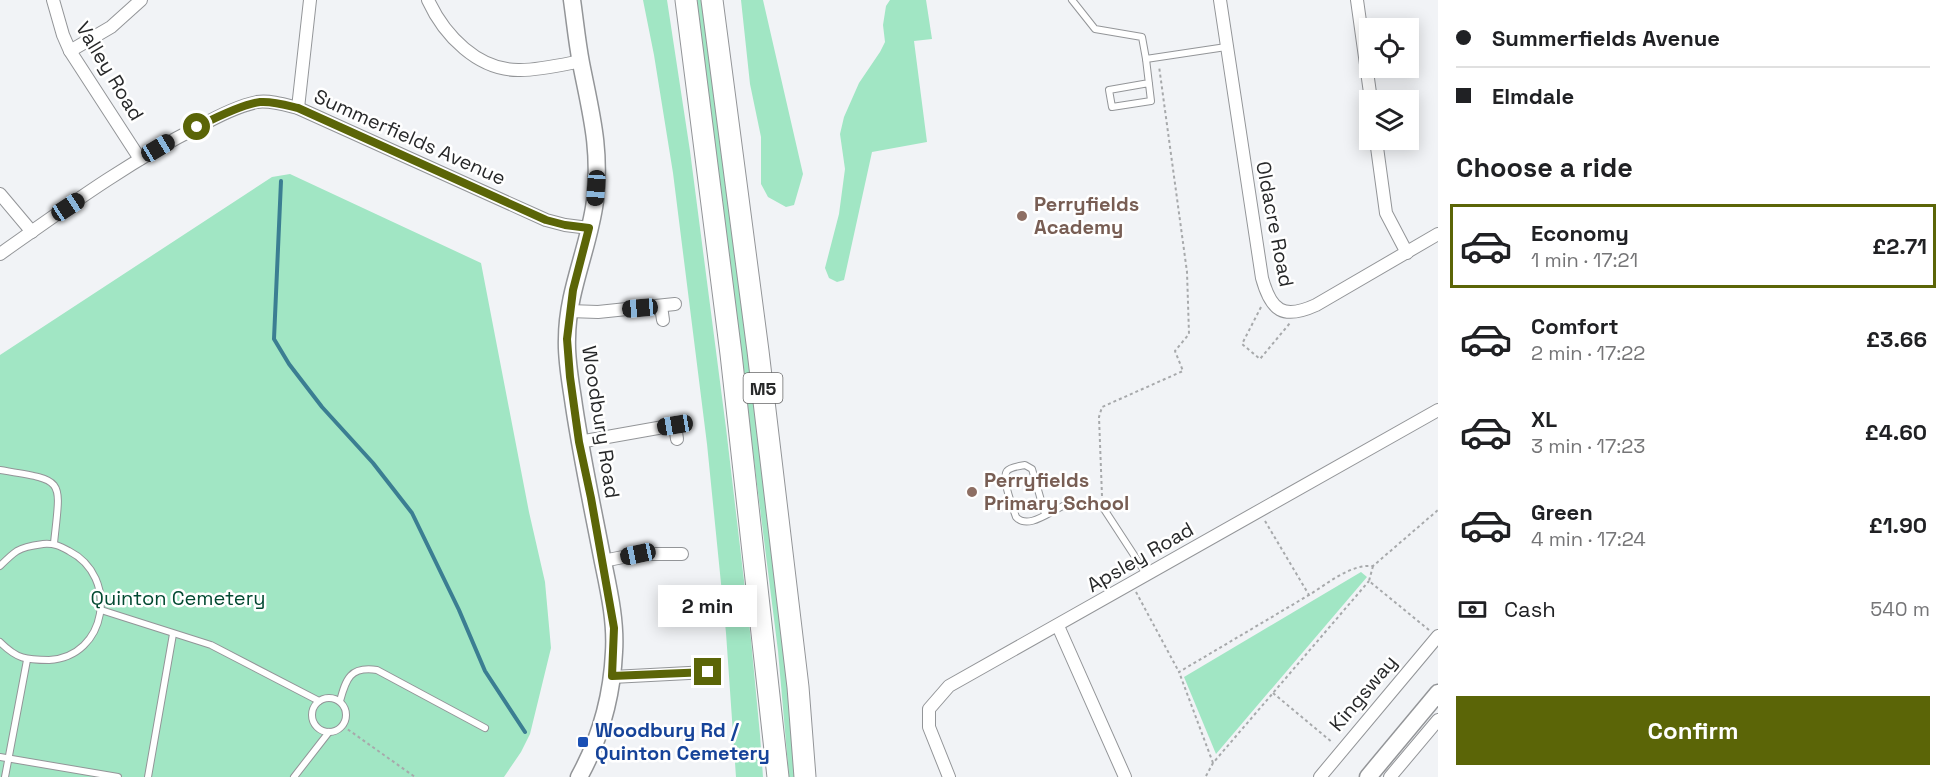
<!DOCTYPE html>
<meta charset="utf-8">
<style>
body{margin:0;font-family:"Space Grotesk",sans-serif;background:#f2f2f2;color:#202124;height:100vh;display:flex;flex-direction:column;font-size:22px;white-space:nowrap}
*{box-sizing:border-box;margin:0}
p{font-size:20px;color:#757577}
.icon{flex:none;width:33px;height:33px;fill:none;stroke:currentColor;stroke-width:2;stroke-linecap:round;stroke-linejoin:round}
.map{position:relative;flex:1;overflow:hidden}
.drawer{display:flex;flex-direction:column;background:#fff;width:510px}
.drawer>*{flex:none}
.top-card{display:grid;align-content:center;height:132px;padding:0 18px;background:#fff}
.tools{position:absolute;left:1359px;top:18px;display:grid;gap:12px}
.tools a{display:grid;place-items:center;width:60px;height:60px;border-radius:0px;background:#fff;box-shadow:0 3px 15px #0003;font-size:30px}
.end{position:absolute;width:27px;height:27px;margin:-14px;border:8px solid #5b6507;background:#fff;box-shadow:0 0 0 3px #fff}
.from{border-radius:50%}
.bubble{position:absolute;height:42px;border-radius:0px;background:#fff;box-shadow:0 3px 15px #0003;font-size:20px;font-weight:600;line-height:42px;text-align:center}
.car{position:absolute;width:18px;height:36px;margin:-18px -9px;border-radius:8px;box-shadow:0 0 4px 2px #0007;background:linear-gradient(#222 24%,#8ab4d8 0 40%,#222 0 76%,#8ab4d8 0 86%,#222 0)}
.top-card b{display:flex;align-items:center;gap:21px;height:57px;font-size:22px}
.top-card b+b{border-top:2px solid #e0e0e0}
.top-card i{width:15px;height:15px;background:#202124}
ul{padding:0;list-style:none}
li{display:flex;align-items:center;gap:18px;height:84px;margin:0 12px 9px;padding:0 6px;border:3px solid transparent;border-radius:0px}
li div{flex:1}
li b{display:block;font-size:22px}
li em{font-style:normal;font-weight:600}
li.current{border-color:#5b6507}
li>.icon{width:54px;height:54px;stroke-width:1.5}
h2{padding:0 18px;font-size:27px;line-height:72px}
.pay{display:flex;align-items:center;gap:15px;height:66px;padding:0 18px;font-size:22px}
.pay p{margin-inline-start:auto}
.action{display:flex;gap:12px;margin-top:auto;padding:12px 18px}
.action a{flex:1;height:69px;border-radius:0px;background:#5b6507;color:#fff;font-size:24px;font-weight:600;line-height:69px;text-align:center}
main{display:flex;flex:1;min-height:0}
.map>svg:first-child{display:block}
</style>
<main>
<div class="map">
<svg width="1438" height="777" viewBox="0 0 1438 777">
<rect width="100%" height="100%" fill="#f1f3f6"/>
<!-- green -->
<g fill="#a1e6c4">
<path d="M643 0H667L690 151 726 428 751 640 760 735 763 777H736L726 633 707 444 673 173 654 55Z"/>
<path d="M696 0H703L784 637 797 777H789L778 651Z"/>
<path d="M741 0H763L803 174 794 205 786 207 768 197 761 184V137L750 84Z"/>
<path d="M890 0H926L932 39 914 41 927 142 872 152 844 280 837 282 829 278 825 268 839 214 845 169 840 134 844 117 859 83 880 52 885 42 883 25 886 6Z"/>
<path d="M290 174 481 263 529 512 545 582 551 648 530 734 521 752 504 777H0V355L272 177Z"/>
<path d="M1361 572 1367 577 1216 754 1184 677Z"/>
</g>
<g fill="none" stroke-linecap="round" stroke-linejoin="round">
<!-- stream -->
<path stroke="#3b7e92" stroke-width="4" d="M281 181 274 339 289 364 322 407 373 463 412 513 459 610 485 671 525 732"/>
<defs>
<g id="lane">
<path d="M1072 0 1095 29 1142 37 1146 59 1226 47"/>
<path d="M1146 59 1151 101 1112 107 1109 90 1149 83"/>
<path d="M0 470C66 481 61 477 54 543"/>
<path d="M1045 514 1032 469 1025 465C1020 466 1010 467 1007 471 1001 478 1013 508 1016 517 1029 531 1052 509 1068 504 1080 501 1091 503 1102 506L1147 575"/>
<path d="M0 566C5 561 11 555 17 551 25 546 35 545 43 544 54 543 60 546 69 551 120 577 107 657 49 660 26 660 17 659 0 642"/>
<path d="M101 610 211 645 319 701"/>
<circle cx="329" cy="715" r="17"/>
<path d="M340 701C346 679 350 666 377 670L485 728"/>
<path d="M0 757 118 777"/>
<path d="M5 777 27 660"/>
<path d="M148 777 173 634"/>
<path d="M294 777 329 732"/>
</g>
<g id="street">
<path d="M53 0 63 35 70 51 140 159"/>
<path d="M428 0C444 35 478 71 520 70 540 70 561 65 581 61"/>
<path d="M1220 0 1262 278C1271 311 1283 320 1316 305L1438 234"/>
<path d="M1357 0 1371 100"/>
<path d="M70 51 111 27 141 0"/>
<path d="M298 108 310 0"/>
<path d="M1376 140 1386 213 1407 253"/>
<path d="M0 194 32 232"/>
<path d="M0 254C64 209 128 162 198 127 216 117 237 106 257 102 270 100 286 105 298 108L546 220 565 225 589 228"/>
<path d="M661 306 663 320"/>
<path d="M569 311 598 312 675 304"/>
<path d="M675 425 677 439"/>
<path d="M579 442 686 423"/>
<path d="M603 561 638 554H682"/>
<path d="M1058 626 1125 777"/>
<path d="M612 677 708 672"/>
<path d="M949 777 929 727V709L949 686 1438 410"/>
<path d="M1320 777 1438 636"/>
<path d="M1390 777 1438 720"/>
</g>
<g id="secondary">
<path d="M572 0C575 21 577 42 581 63 591 114 601 148 595 201 589 248 567 291 567 339 566 361 571 384 574 406 582 459 593 510 603 562 609 591 616 622 614 652 612 696 600 739 579 777"/>
<path d="M1368 777 1438 693"/>
</g>
<g id="highway">
<path d="M686 0 731 354 778 777"/>
<path d="M712 0 758 351 798 687 805 777"/>
</g>
</defs>
<!-- lane casing -->
<use href="#lane" stroke="#939598" stroke-width="8"/>
<!-- street casing -->
<use href="#street" stroke="#939598" stroke-width="14"/>
<!-- secondary casing -->
<use href="#secondary" stroke="#939598" stroke-width="19"/>
<!-- highway casing -->
<use href="#highway" stroke="#939598" stroke-width="23"/>
<!-- path -->
<g stroke="#a7a9ab" stroke-width="2" stroke-dasharray="3 3" stroke-linecap="butt">
<path d="M1261 307 1242 344 1260 359 1290 323"/>
<path d="M1102 496 1099 417 1102 407 1183 371 1175 351 1189 334 1187 272 1159 66"/>
<path d="M1265 521 1309 595C1327 584 1350 564 1373 566L1438 510"/>
<path d="M1373 566 1369 581 1429 630"/>
<path d="M1136 592 1179 672"/>
<path d="M1273 693 1333 743"/>
<path d="M343 726 415 777"/>
<path d="M1213 763 1179 672 1309 595"/>
<path d="M1206 776 1213 763 1369 581"/>
</g>
<!-- lane -->
<use href="#lane" stroke="#fff" stroke-width="6"/>
<!-- street -->
<use href="#street" stroke="#fff" stroke-width="12"/>
<!-- secondary -->
<use href="#secondary" stroke="#fff" stroke-width="16"/>
<!-- highway -->
<use href="#highway" stroke="#fff" stroke-width="21"/>
</g>
<g fill="none" stroke-linecap="round" stroke-linejoin="round">
<!-- route -->
<path stroke="#5b6507" stroke-width="8" d="M197 127C213 119 242 104 260 102 273 101 286 105 298 108L546 220 565 225 589 228 573 290 567 339 570 377 579 442 591 498 614 628 612 676 708 672"/>
</g>
<!-- markers -->
<g fill="#8d6e63" stroke="#fff" stroke-width="2">
<circle cx="1022" cy="216" r="6"/>
<circle cx="972" cy="492" r="6"/>
</g>
<rect fill="#1a4fb4" stroke="#fff" stroke-width="2" x="577" y="736" width="12" height="12" rx="3"/>
<g text-anchor="middle" dominant-baseline="central" stroke-width="5" stroke-linejoin="round" paint-order="stroke">
<!-- shield labels -->
<rect fill="#fff" stroke="#686869" stroke-width="1.5" x="743.5" y="373" width="39" height="30" rx="4.5"/>
<g font-size="18" font-weight="bold" fill="#272829">
<text x="763" y="388">M5</text>
</g>
<!-- street labels -->
<g font-size="20" fill="#272829" stroke="#fff">
<text transform="translate(110 71) rotate(59)">Valley Road</text>
<text transform="translate(410 137) rotate(24)">Summerfields Avenue</text>
<text transform="translate(1275 224) rotate(79)">Oldacre Road</text>
<text transform="translate(601 422) rotate(81)">Woodbury Road</text>
<text transform="translate(1140 557) rotate(-30)">Apsley Road</text>
<text transform="translate(1363 693) rotate(-50)">Kingsway</text>
</g>
<!-- education labels -->
<g font-size="20" font-weight="bold" fill="#785e54" stroke="#fff" text-anchor="start">
<text x="1034" y="204">Perryfields<tspan x="1034" dy="23">Academy</tspan></text>
<text x="984" y="480">Perryfields<tspan x="984" dy="23">Primary School</tspan></text>
</g>
<!-- park labels -->
<g font-size="20" fill="#024931" stroke="#fff">
<text x="178" y="598">Quinton Cemetery</text>
</g>
<!-- transit labels -->
<g font-size="20" font-weight="bold" fill="#164399" stroke="#fff" text-anchor="start">
<text x="595" y="730">Woodbury Rd /<tspan x="595" dy="23">Quinton Cemetery</tspan></text>
</g>
</g>
</svg>
<div class="tools">
<a><svg class="icon" aria-label="locate" viewBox="0 0 24 24"><circle cx="12" cy="12" r="6"/><path d="M12 2v4M12 18v4M2 12h4M18 12h4"/></svg></a>
<a><svg class="icon" aria-label="layers" viewBox="0 0 24 24"><path d="M12 4l9 5-9 5-9-5zM3 14l9 5 9-5"/></svg></a>
</div>
<i class="end from" style="left:197px;top:127px"></i>
<i class="end" style="left:708px;top:672px"></i>
<div class="bubble" style="left:658px;top:585px;width:99px">2 min</div>
<i class="car" style="left:158px;top:148px;rotate:59deg"></i>
<i class="car" style="left:596px;top:188px;rotate:184deg"></i>
<i class="car" style="left:68px;top:207px;rotate:57deg"></i>
<i class="car" style="left:640px;top:308px;rotate:265deg"></i>
<i class="car" style="left:675px;top:425px;rotate:261deg"></i>
<i class="car" style="left:638px;top:554px;rotate:258deg"></i>
</div>
<section class="drawer">
<div class="top-card">
<b><i class="from"></i>Summerfields Avenue</b>
<b><i></i>Elmdale</b>
</div>
<h2>Choose a ride</h2>
<ul>
<li class="current"><svg class="icon" aria-label="car" viewBox="0 0 24 24"><path d="M5 17H2v-5l4-1 3-4h7l3 4 3 1v5h-3M9 17h6M6 11h13"/><circle cx="7" cy="17" r="2"/><circle cx="17" cy="17" r="2"/></svg><div><b>Economy</b><p>1 min · 17:21</p></div><em>£2.71</em></li>
<li><svg class="icon" aria-label="car" viewBox="0 0 24 24"><path d="M5 17H2v-5l4-1 3-4h7l3 4 3 1v5h-3M9 17h6M6 11h13"/><circle cx="7" cy="17" r="2"/><circle cx="17" cy="17" r="2"/></svg><div><b>Comfort</b><p>2 min · 17:22</p></div><em>£3.66</em></li>
<li><svg class="icon" aria-label="car" viewBox="0 0 24 24"><path d="M5 17H2v-5l4-1 3-4h7l3 4 3 1v5h-3M9 17h6M6 11h13"/><circle cx="7" cy="17" r="2"/><circle cx="17" cy="17" r="2"/></svg><div><b>XL</b><p>3 min · 17:23</p></div><em>£4.60</em></li>
<li><svg class="icon" aria-label="car" viewBox="0 0 24 24"><path d="M5 17H2v-5l4-1 3-4h7l3 4 3 1v5h-3M9 17h6M6 11h13"/><circle cx="7" cy="17" r="2"/><circle cx="17" cy="17" r="2"/></svg><div><b>Green</b><p>4 min · 17:24</p></div><em>£1.90</em></li>
</ul>
<div class="pay"><svg class="icon" aria-label="cash" viewBox="0 0 24 24"><path d="M3 7h18v10H3z"/><circle cx="12" cy="12" r="2"/></svg>Cash<p>540 m</p></div>
<div class="action"><a>Confirm</a></div>
</section>
</main>
